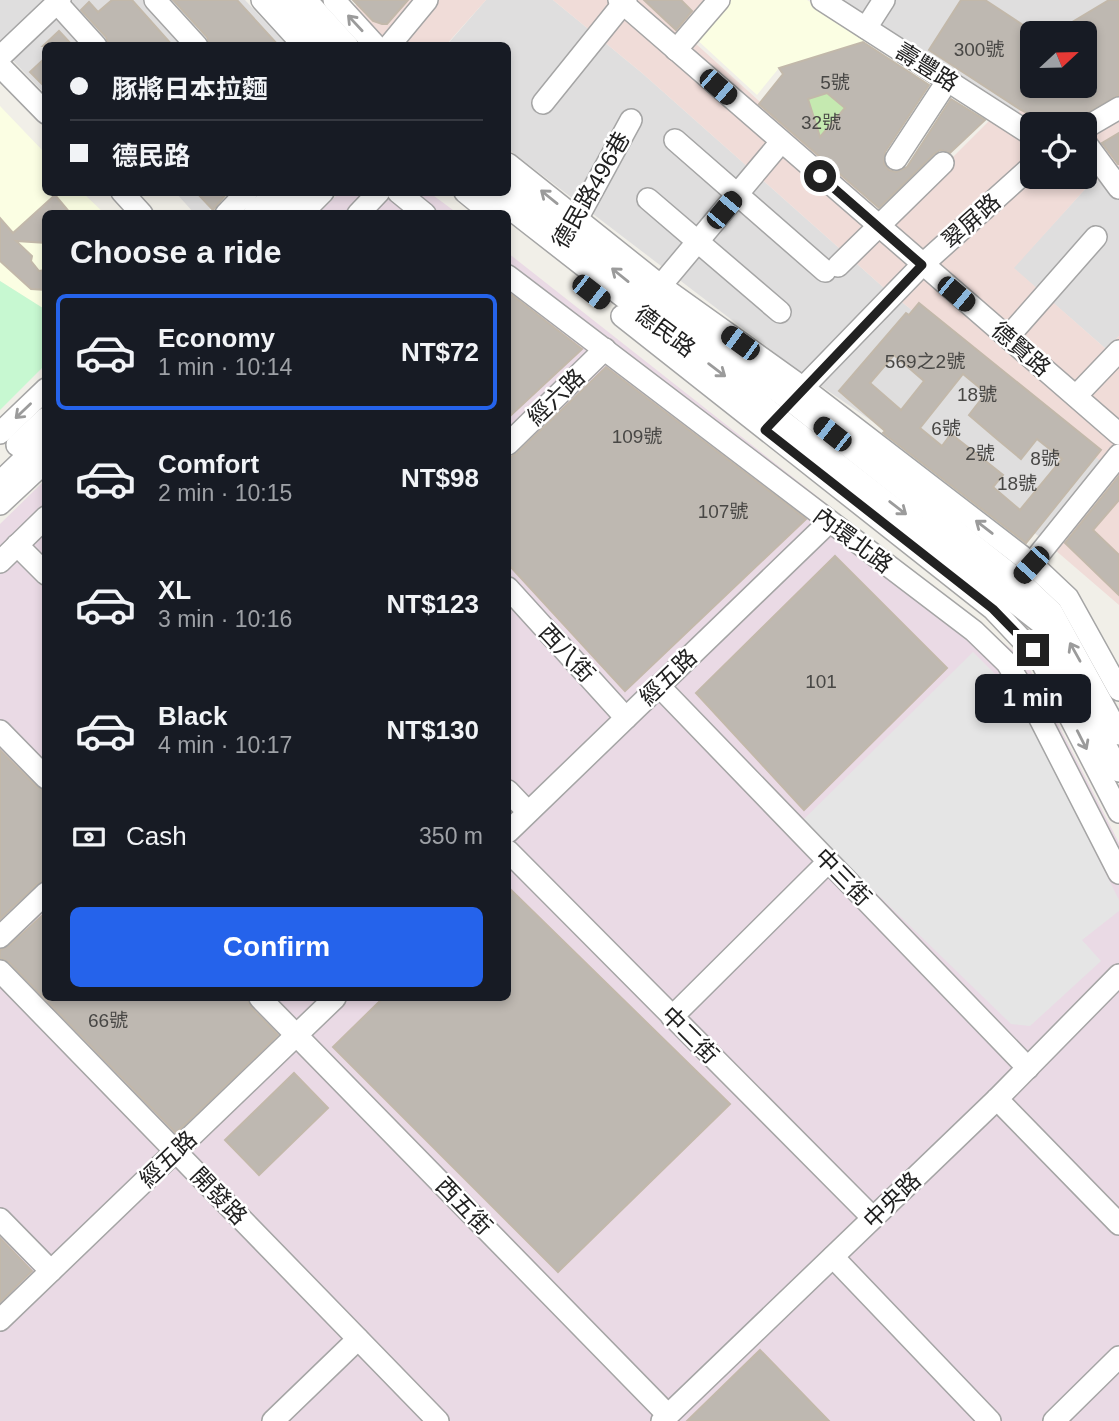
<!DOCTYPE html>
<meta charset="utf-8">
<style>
body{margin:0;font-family:Helvetica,"Noto Sans TC",sans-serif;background:#242831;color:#f1f3f6;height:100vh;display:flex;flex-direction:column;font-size:26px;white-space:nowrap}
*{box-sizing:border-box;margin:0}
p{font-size:23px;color:#9ea1a6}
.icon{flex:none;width:38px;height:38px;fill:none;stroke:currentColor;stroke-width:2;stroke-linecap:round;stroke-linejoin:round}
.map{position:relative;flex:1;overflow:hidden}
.side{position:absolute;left:42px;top:210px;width:469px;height:791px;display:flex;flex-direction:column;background:#171b24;border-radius:10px;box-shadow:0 4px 10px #0003}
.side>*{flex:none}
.banner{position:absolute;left:42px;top:42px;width:469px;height:154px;border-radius:10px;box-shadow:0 4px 10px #0003;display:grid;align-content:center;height:154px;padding:0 28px;background:#171b24}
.needle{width:46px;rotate:68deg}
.buttons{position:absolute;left:1020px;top:21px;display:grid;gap:14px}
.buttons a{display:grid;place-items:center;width:77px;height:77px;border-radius:10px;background:#171b24;box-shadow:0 4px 10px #0003;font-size:35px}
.end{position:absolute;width:32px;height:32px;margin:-16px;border:9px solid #212121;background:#fff;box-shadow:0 0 0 4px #fff}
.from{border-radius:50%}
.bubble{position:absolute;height:49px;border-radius:10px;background:#171b24;box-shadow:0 4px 10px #0003;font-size:23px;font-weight:700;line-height:49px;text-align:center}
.car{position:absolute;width:21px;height:42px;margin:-21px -10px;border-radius:9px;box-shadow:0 0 5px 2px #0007;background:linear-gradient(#222 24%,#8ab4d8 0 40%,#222 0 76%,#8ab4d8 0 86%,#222 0)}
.banner b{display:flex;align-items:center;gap:24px;height:66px;font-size:26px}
.banner b+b{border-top:2px solid #363941}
.banner i{width:18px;height:18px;background:#f1f3f6}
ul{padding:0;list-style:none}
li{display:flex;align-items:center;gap:21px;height:116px;margin:0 14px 10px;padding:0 14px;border:4px solid transparent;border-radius:10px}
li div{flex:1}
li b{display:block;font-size:26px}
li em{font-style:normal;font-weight:700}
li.active{border-color:#2563eb}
li>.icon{width:63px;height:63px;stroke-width:1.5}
h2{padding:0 28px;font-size:32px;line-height:84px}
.pay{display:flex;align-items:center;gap:18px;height:77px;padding:0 28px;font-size:26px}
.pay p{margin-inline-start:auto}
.primary-button{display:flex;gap:14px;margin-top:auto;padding:14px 28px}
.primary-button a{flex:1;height:80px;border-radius:10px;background:#2563eb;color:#fff;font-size:28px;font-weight:700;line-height:80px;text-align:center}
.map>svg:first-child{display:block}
</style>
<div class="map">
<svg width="1119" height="1421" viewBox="0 0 1119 1421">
<rect width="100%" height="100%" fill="#f1efe8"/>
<!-- residential -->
<g fill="#dfdede">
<path d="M0 0H245L287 45 46 46 45 94 0 47Z"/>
<path d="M486 0H553L642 73 883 287 1104 463 1040 537 792 366 508 149V46H446Z"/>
<path d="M840 0H1119L1085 33H1032V86H1038L1018 113Z"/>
<path d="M1119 166V336L1106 349 1013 268 1087 187Z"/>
<path d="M176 193H226L205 214 194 213Z"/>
</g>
<!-- commercial -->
<g fill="#f0dcd8" fill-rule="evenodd">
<path d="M360 0H486L446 45H389L353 8Z"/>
<path d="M553 0H709L684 33 890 220 990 120 1018 113 1038 86H1085L1119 18V166L1087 187 1014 268 1106 349 1119 336V605L1040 537 1103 463 883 287 642 73ZM1032 124H1085V177H1032Z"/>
</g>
<!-- industrial -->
<g fill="#eadae5">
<path d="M340 192 430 193 457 213 318 214Z"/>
<path d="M508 253 1025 660 1119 843V1421H0V524L45 480 46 998H508Z"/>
</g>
<!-- education -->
<g fill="#fbfee3">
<path d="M726 0H807L869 40 779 68 757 95 694 37Z"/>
<path d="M0 106 45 153 46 192 83 193 104 213 46 214 45 310 0 281Z"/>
</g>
<!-- grass -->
<path fill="#c5e9b0" d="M827 93 851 113 833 121 811 148 801 139 815 121 808 99Z"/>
<!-- park -->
<path fill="#c7f8d1" d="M0 281 46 310 45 365 0 410Z"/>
<!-- parking -->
<path fill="#e5e5e5" d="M973 652 1017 696 1119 900V911L1082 940 1101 961 1030 1026 1011 1024 802 821Z"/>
<!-- building -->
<g fill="#beb8b1" stroke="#c2b8aa" stroke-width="2" fill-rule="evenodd">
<path d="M112 0H132L173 46H109L106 37 81 10 89 2 98 12Z"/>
<path d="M173 0H237L279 46H210L207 37Z"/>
<path d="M353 0H408L387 24H382L373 21Z"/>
<path d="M644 0H681L692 11 676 30Z"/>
<path d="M961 0H985L1032 31V86H1085V33H1054L1109 0H1119V95L1068 124H1048L1021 110 929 50Z"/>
<path d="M59 31 73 46H43Z"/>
<path d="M863 42 929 85 885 152 884 164 889 170 896 172 907 167 951 99 985 120 950 153 940 150 934 154 879 208 759 104 783 74 779 68ZM827 93 845 108 820 137 808 99Z"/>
<path d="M46 57V88L30 72Z"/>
<path d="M1119 133V164H1118L1102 143Z"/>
<path d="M196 192H228L213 210Z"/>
<path d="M55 195 71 214H46V243L16 241 32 256 31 261 39 271 46 270V290L31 289 0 261V218L13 233Z"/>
<path d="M508 292 582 349 508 418Z"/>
<path d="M919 303 1101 450 1026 543 883 433 885 431 839 391 906 313 909 315ZM894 355 924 381 901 410 870 383ZM963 374 986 393 969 415 997 439 1021 459 1037 439 1062 459 1020 510 993 487 1003 475 983 459 951 434 942 446 920 428Z"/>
<path d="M606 367 806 519 625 691 508 564V459L517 453Z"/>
<path d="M1119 476V500L1093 530 1119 555V595L1065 543Z"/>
<path d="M835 556 947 668 804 810 696 693Z"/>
<path d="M0 750 37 787 46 791V880L37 884 0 919Z"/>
<path d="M508 887 730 1104 558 1272 333 1047 383 998H508Z"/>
<path d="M46 912V998H247L251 1007 278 1035 176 1133 9 962 0 958V950L9 946Z"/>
<path d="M294 1073 328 1108 259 1175 225 1140Z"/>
<path d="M0 1238 32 1271 0 1302Z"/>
<path d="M760 1350 829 1421H687Z"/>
</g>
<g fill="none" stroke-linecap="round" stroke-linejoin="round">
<defs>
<g id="minor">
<path d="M155 0 197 46"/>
<path d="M262 0 304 46"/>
<path d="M285 0 327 46"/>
<path d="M306 0 348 46"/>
<path d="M334 0 376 46"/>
<path d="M619 0 1119 434"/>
<path d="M822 0 1032 135"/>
<path d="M57 3 96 46"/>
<path d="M866 28 884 0"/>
<path d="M389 46 427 0"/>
<path d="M676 50 719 0"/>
<path d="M0 57 60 0"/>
<path d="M0 66 46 113"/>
<path d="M543 103 626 0"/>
<path d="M1085 128 1119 108"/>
<path d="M675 140 825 271"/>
<path d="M1085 142 1119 188"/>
<path d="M896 159 948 80"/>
<path d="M508 164 661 286 802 387 1032 564 1068 598 1119 690"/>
<path d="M508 185 650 299 791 401 1018 580 1052 612 1119 734"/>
<path d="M122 192 142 214"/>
<path d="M398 192 425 214"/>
<path d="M465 192 492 214"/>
<path d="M489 192 1041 623 1119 771"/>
<path d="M648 199 780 312"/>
<path d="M226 214 247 192"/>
<path d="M254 214 275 192"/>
<path d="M276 214 298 192"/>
<path d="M301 214 323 192"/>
<path d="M358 214 379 192"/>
<path d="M570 232 631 120"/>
<path d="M838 266 943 163"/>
<path d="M508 276 974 631 1007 663 1034 707 1119 873"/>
<path d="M652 296 781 142"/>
<path d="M622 316 993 609 1040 659 1119 812"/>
<path d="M1008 337 1096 237"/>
<path d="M1076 396 1119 351"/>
<path d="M793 398 922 265 1032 166"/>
<path d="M0 433 46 389"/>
<path d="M508 444 605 349"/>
<path d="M17 445 46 418"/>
<path d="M0 482 46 438"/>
<path d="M0 504 46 461"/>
<path d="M17 545 46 574"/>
<path d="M0 562 46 517"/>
<path d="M1024 573 1119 455"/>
<path d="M508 588 626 718"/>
<path d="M659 686 1028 1068"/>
<path d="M0 731 46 778"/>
<path d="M508 791 528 812"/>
<path d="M508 832 829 522"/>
<path d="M508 851 873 1218"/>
<path d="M0 937 46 893"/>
<path d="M0 971 438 1421"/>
<path d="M260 998 668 1415"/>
<path d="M672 1017 828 862"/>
<path d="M997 1099 1119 1224"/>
<path d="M0 1219 51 1271"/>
<path d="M833 1257 990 1421"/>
<path d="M0 1320 335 998"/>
<path d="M273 1421 358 1339"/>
<path d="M662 1421 997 1099 1119 975"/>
<path d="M1054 1421 1119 1357"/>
</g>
</defs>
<!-- minor casing -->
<use href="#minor" stroke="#a5a5a5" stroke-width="24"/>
<!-- minor -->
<use href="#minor" stroke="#fff" stroke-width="21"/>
</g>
<!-- one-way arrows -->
<defs><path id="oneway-shaft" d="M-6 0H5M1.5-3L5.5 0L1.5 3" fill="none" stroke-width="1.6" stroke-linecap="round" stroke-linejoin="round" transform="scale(1.75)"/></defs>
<g stroke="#9b9b9b">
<use href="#oneway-shaft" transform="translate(355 23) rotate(-133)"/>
<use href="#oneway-shaft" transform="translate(549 197) rotate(-141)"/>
<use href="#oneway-shaft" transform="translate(620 275) rotate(-141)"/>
<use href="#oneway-shaft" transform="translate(717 370) rotate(37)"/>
<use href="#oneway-shaft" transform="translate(23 411) rotate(136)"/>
<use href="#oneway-shaft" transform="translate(898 508) rotate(38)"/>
<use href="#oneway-shaft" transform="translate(984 527) rotate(-142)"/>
<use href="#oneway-shaft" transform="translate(1075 652) rotate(-119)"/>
<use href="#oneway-shaft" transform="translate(1082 740) rotate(63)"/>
</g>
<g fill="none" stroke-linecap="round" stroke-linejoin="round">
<!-- route -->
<path stroke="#212121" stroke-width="9" d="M820 176 922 265 765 430 993 609 1033 650"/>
</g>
<g text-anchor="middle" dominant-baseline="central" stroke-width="5" stroke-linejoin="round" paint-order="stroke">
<!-- number labels -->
<g font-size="19" fill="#484745">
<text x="979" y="49">300號</text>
<text x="835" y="82">5號</text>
<text x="821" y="122">32號</text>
<text x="925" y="361">569之2號</text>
<text x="977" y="394">18號</text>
<text x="946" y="428">6號</text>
<text x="637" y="436">109號</text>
<text x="980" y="453">2號</text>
<text x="1045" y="458">8號</text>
<text x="1017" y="483">18號</text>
<text x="723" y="511">107號</text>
<text x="821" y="681">101</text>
<text x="108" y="1020">66號</text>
</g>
<!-- street labels -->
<g font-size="23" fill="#212121" stroke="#fff">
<text transform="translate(927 67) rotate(32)">壽豐路</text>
<text transform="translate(591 190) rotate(-60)">德民路496巷</text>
<text transform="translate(971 221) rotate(-42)">翠屏路</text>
<text transform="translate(665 331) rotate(37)">德民路</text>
<text transform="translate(1021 349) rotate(41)">德賢路</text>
<text transform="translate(556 397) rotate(-44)">經六路</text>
<text transform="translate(853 540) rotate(37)">內環北路</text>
<text transform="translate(567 653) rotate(47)">西八街</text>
<text transform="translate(668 677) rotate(-44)">經五路</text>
<text transform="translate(843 877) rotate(46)">中三街</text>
<text transform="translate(690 1035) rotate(45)">中二街</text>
<text transform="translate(168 1159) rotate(-44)">經五路</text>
<text transform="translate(219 1196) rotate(46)">開發路</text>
<text transform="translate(892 1200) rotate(-44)">中央路</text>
<text transform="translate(464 1206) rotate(46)">西五街</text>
</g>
</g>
</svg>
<div class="buttons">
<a><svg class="needle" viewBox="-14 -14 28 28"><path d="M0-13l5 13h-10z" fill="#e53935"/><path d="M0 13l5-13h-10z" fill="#9ea1a6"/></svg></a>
<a><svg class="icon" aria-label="locate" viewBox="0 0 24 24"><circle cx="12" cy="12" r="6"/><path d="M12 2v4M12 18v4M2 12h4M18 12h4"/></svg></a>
</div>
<i class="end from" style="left:820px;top:176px"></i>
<i class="end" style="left:1033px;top:650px"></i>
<div class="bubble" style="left:975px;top:674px;width:116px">1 min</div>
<i class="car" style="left:718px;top:87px;rotate:131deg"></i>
<i class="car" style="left:724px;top:210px;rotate:40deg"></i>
<i class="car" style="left:591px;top:292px;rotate:128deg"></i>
<i class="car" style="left:956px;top:294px;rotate:130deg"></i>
<i class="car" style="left:740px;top:343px;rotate:306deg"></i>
<i class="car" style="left:832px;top:434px;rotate:308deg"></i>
<i class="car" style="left:1031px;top:565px;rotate:222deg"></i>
<div class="banner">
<b><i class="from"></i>豚將日本拉麵</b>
<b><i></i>德民路</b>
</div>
<section class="side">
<h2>Choose a ride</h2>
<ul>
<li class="active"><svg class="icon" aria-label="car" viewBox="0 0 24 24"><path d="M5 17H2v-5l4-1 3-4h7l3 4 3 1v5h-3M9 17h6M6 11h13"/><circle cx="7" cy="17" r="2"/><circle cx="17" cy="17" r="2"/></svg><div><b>Economy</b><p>1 min · 10:14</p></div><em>NT$72</em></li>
<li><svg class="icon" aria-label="car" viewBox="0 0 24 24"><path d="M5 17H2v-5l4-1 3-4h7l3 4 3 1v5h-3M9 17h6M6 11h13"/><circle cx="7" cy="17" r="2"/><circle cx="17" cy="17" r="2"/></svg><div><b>Comfort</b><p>2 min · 10:15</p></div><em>NT$98</em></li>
<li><svg class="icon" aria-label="car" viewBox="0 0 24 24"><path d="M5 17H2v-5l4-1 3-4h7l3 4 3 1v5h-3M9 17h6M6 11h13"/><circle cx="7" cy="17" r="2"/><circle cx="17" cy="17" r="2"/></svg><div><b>XL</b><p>3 min · 10:16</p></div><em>NT$123</em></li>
<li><svg class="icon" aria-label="car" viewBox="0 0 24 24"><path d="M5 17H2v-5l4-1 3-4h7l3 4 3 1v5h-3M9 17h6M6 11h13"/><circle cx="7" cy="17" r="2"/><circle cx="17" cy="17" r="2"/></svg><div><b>Black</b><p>4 min · 10:17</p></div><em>NT$130</em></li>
</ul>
<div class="pay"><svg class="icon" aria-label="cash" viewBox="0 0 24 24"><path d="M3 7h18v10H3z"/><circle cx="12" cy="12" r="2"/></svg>Cash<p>350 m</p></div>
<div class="primary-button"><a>Confirm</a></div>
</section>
</div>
